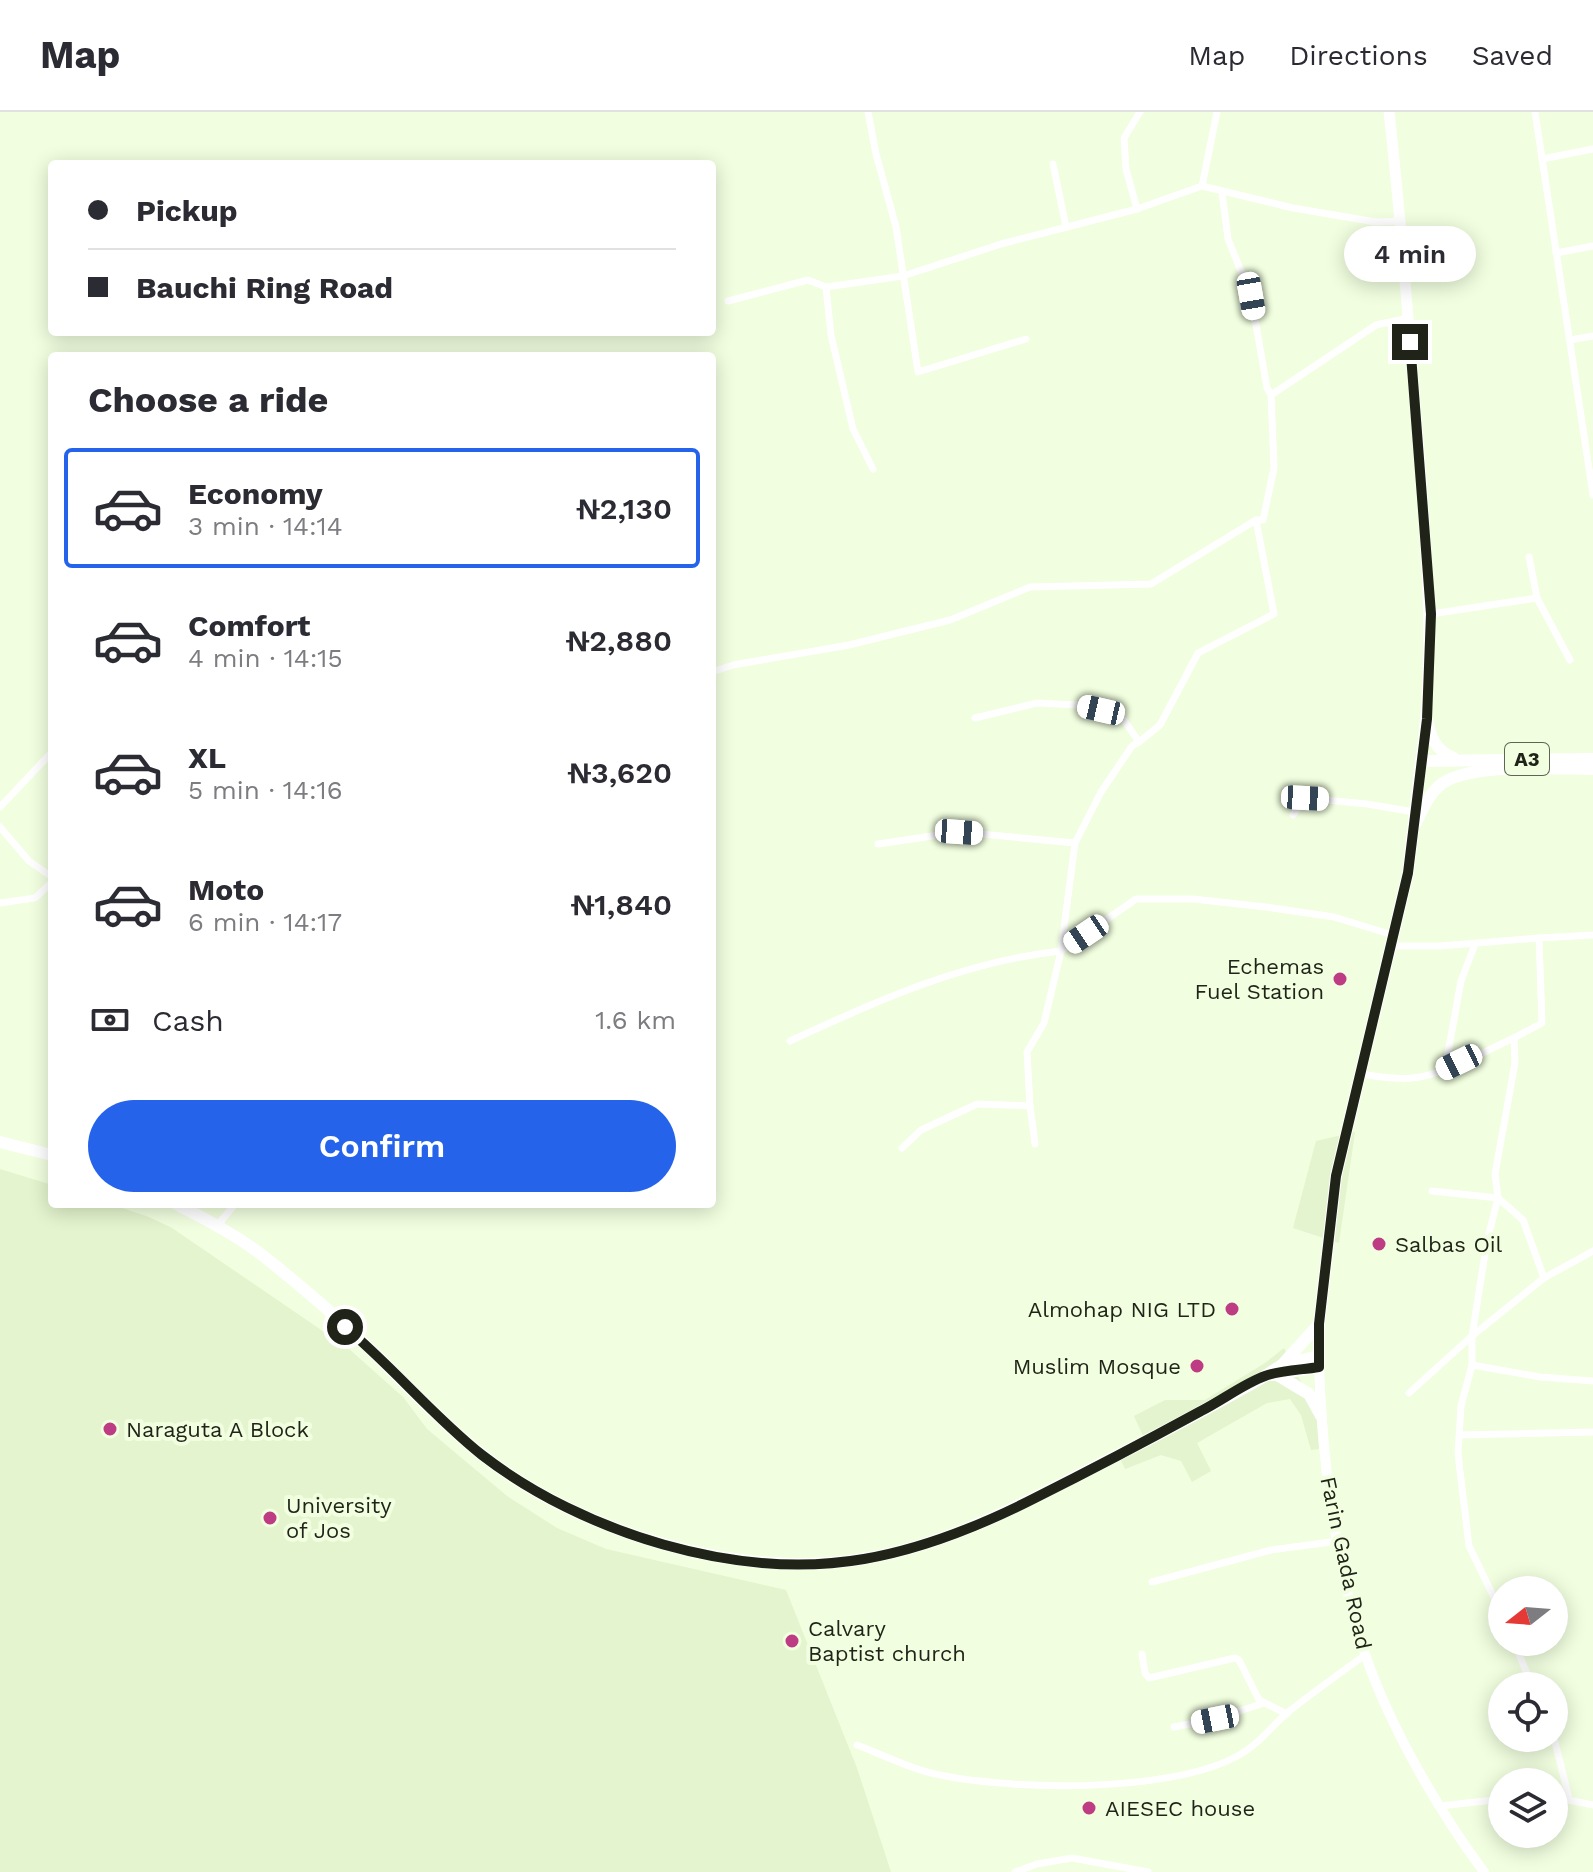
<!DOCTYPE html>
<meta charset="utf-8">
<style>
body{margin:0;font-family:"Work Sans",sans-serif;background:#f7f7f7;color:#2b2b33;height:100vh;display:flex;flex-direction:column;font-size:30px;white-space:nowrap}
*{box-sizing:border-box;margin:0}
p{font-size:26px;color:#7c7c81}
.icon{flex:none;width:44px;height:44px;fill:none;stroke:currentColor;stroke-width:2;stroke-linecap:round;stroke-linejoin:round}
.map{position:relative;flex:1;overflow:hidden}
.side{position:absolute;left:48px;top:240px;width:668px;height:856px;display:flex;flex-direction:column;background:#fff;border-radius:8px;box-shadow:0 4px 20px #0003}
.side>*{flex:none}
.hud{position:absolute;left:48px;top:48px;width:668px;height:176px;border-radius:8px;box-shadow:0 4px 20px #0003;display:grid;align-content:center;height:176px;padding:0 40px;background:#fff}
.needle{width:52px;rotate:253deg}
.controls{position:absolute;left:1488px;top:1464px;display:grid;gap:16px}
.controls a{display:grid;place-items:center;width:80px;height:80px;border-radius:50%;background:#fff;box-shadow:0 4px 20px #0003;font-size:40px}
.end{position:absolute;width:36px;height:36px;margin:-18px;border:10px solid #1f2318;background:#fff;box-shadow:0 0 0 4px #fff}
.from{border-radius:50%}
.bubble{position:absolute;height:56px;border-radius:28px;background:#fff;box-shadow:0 4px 20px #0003;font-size:26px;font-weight:600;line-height:56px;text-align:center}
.car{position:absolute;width:24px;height:48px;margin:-24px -12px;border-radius:10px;box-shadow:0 0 6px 2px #0007;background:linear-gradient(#fff 24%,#345 0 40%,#fff 0 76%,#345 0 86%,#fff 0)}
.hud b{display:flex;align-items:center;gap:28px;height:76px;font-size:30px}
.hud b+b{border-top:2px solid #e1e1e2}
.hud i{width:20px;height:20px;background:#2b2b33}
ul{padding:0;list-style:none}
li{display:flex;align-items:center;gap:24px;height:120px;margin:0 16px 12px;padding:0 24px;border:4px solid transparent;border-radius:8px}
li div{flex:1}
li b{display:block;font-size:30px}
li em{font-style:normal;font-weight:600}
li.current{border-color:#2563eb}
li>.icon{width:72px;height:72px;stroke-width:1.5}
h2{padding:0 40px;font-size:36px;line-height:96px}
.pay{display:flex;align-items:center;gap:20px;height:88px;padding:0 40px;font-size:30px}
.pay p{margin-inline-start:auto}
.cta{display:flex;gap:16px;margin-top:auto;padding:16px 40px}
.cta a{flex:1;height:92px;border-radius:48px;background:#2563eb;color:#fff;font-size:32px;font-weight:600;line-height:92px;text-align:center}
header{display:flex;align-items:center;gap:48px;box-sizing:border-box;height:112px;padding:0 40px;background:#fff;border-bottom:2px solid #e1e1e2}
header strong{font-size:38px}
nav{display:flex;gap:44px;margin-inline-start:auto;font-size:28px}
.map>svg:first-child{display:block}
</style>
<header>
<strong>Map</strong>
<nav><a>Map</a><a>Directions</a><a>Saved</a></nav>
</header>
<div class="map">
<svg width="1593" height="1760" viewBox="0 0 1593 1760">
<rect width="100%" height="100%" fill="#f1fedf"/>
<!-- built -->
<g fill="#e4f4ce">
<path d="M1355 1020 1339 1131 1293 1116 1316 1029Z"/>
<path d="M0 1057 52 1073V1092H110L149 1105 172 1116 349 1237 403 1285 427 1317 507 1384 557 1416 606 1437 786 1478 857 1656 891 1760H0Z"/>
<path d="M1284 1236 1316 1300 1319 1337 1311 1338 1301 1303 1290 1287 1267 1291 1197 1331 1211 1359 1192 1370 1181 1349 1161 1343 1125 1357 1116 1338 1143 1324 1134 1304 1165 1288H1205L1265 1251Z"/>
</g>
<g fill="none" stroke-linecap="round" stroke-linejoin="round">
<!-- street -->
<g stroke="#fff" stroke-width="7">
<path d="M868 0 876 42 896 115 918 260 1026 227"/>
<path d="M1535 0 1593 383"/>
<path d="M1542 47 1593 37"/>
<path d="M1053 52 1066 115"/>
<path d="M1202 74 1217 0"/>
<path d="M1222 80 1228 127 1251 184 1267 276 1271 283"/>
<path d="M1137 97 1126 57 1124 26 1140 0"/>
<path d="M1556 141 1593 134"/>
<path d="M826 175 831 223 853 317 873 357"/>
<path d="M728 189 808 168 826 175 903 164 1001 132 1137 97 1202 74 1293 96 1376 110 1402 109"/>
<path d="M1570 228 1593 224"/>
<path d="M1529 445 1537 486"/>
<path d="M1431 502 1537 486 1570 548"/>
<path d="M712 560 733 553 849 533 950 508 1030 475 1151 472 1256 408H1263L1274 356 1271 283 1376 213 1409 206"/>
<path d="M975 606 1037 591 1078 593 1101 598 1124 608 1139 630 1132 634 1101 680 1075 731"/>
<path d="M1139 630 1160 613 1198 541 1274 502 1256 408"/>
<path d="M0 695 52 640"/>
<path d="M1293 703 1305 686 1367 692 1414 700"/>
<path d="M0 715 29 749 52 765"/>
<path d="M878 732 959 720 1075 731 1061 839 1136 787H1193L1266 795 1334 805 1393 823"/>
<path d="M0 791 35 786 52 770"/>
<path d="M1391 834H1440L1539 826"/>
<path d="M790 929C876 889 965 849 1061 839L1044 911 1027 940 1030 994 1035 1032"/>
<path d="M1445 957 1461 869 1475 832"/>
<path d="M1360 962C1377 964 1395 968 1412 966 1443 964 1484 939 1514 926"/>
<path d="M902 1036 921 1018 977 992 1030 994"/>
<path d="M1432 1079 1498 1086 1523 1108 1544 1166"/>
<path d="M217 1114 235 1092"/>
<path d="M1472 1253 1540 1265 1593 1269"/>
<path d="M1409 1281 1472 1224 1487 1129 1498 1086 1495 1062 1515 951 1514 926 1542 911 1539 826 1593 823"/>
<path d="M1460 1323 1593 1320"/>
<path d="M1152 1470 1271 1438 1338 1429"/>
<path d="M1502 1502 1469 1434 1458 1342 1461 1294 1472 1253V1224L1544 1166 1593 1139"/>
<path d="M1514 1530 1532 1574"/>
<path d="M1142 1542 1145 1561 1149 1566 1235 1546 1239 1548 1259 1588 1287 1602"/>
<path d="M1174 1615 1215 1607 1264 1591"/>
<path d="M1554 1626 1569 1686"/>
<path d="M857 1633C881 1642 906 1655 931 1661 1004 1679 1184 1683 1247 1638 1262 1628 1273 1613 1287 1601 1312 1581 1339 1562 1365 1543"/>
<path d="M1554 1685 1593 1693"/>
<path d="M1440 1694 1502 1687"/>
<path d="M1015 1760 1037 1752 1072 1746 1148 1760"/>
</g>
<!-- secondary -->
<path stroke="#fff" stroke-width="10" d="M1319 1255C1323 1352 1334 1450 1365 1542 1390 1615 1438 1698 1484 1760"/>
<!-- primary -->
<path stroke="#fff" stroke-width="11" d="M1389 0C1401 105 1408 210 1417 315 1426 430 1436 534 1421 649"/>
<!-- highway -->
<g stroke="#fff" stroke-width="12">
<path d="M1427 607C1430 625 1436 639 1454 646"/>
<path d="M1416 711C1422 698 1428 684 1439 674 1466 650 1557 657 1593 657"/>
<path d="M0 1030 52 1043"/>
<path d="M176 1092C207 1108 240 1125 267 1147 301 1174 335 1203 366 1233 404 1270 439 1308 480 1341 527 1379 583 1406 640 1425 710 1448 790 1459 862 1447 946 1434 1025 1391 1100 1352 1156 1324 1211 1295 1265 1264L1282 1253 1319 1212"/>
<path d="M1282 1253 1318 1244"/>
<path d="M1271 1263 1319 1255V1212L1336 1064 1408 761 1421 649 1593 647"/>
<path d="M1279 1264 1309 1282 1321 1304"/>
</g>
</g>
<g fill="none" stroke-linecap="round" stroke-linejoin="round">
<!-- route -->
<path stroke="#1f2318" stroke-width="10" d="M345 1215C393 1255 433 1304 482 1343 583 1421 737 1469 864 1447 922 1437 982 1413 1035 1386 1091 1358 1146 1329 1201 1299 1221 1289 1245 1271 1265 1264 1281 1258 1302 1258 1319 1255V1212L1336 1064 1408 761 1427 607 1431 502 1410 230"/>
</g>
<!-- markers -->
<g fill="#bd3c84" stroke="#f1fedf" stroke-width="3">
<circle cx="1340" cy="867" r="8"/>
<circle cx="1379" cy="1132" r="8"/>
<circle cx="1232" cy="1197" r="8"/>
<circle cx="1197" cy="1254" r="8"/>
<circle cx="110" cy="1317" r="8"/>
<circle cx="270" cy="1406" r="8"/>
<circle cx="792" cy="1529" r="8"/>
<circle cx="1089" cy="1696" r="8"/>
</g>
<g text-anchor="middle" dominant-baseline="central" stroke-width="8" stroke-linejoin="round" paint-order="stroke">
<!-- shield labels -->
<rect fill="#f1fedf" stroke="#5e6554" stroke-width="2" x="1505" y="631" width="44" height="32" rx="6"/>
<g font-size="20" font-weight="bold" fill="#1f2318">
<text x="1527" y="647">A3</text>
</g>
<!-- poi labels -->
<g font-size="22" fill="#1f2318" stroke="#f1fedf" text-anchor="start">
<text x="1324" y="854" text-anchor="end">Echemas<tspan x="1324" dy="25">Fuel Station</tspan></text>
<text x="1395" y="1132">Salbas Oil</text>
<text x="1216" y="1197" text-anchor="end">Almohap NIG LTD</text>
<text x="1181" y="1254" text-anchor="end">Muslim Mosque</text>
<text x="126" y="1317">Naraguta A Block</text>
<text x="286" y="1393">University<tspan x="286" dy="25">of Jos</tspan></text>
<text x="808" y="1516">Calvary<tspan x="808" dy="25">Baptist church</tspan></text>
<text x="1105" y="1696">AIESEC house</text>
</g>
<!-- street labels -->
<g font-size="22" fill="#1f2318" stroke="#f1fedf">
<text transform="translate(1346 1451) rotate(78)">Farin Gada Road</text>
</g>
</g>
</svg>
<div class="controls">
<a><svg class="needle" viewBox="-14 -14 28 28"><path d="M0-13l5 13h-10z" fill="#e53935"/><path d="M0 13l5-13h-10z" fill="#7c7c81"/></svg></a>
<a><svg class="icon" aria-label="locate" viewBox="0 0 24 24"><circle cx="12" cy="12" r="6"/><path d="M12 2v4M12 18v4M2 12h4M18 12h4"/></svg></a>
<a><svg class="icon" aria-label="layers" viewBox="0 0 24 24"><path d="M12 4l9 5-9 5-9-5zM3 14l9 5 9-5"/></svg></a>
</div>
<i class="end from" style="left:345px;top:1215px"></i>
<i class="end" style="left:1410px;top:230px"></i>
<div class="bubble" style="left:1344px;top:114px;width:132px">4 min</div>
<i class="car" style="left:1251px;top:184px;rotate:170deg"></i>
<i class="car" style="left:1101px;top:598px;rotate:283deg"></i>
<i class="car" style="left:1305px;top:686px;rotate:93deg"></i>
<i class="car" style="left:959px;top:720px;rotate:94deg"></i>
<i class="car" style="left:1086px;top:822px;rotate:236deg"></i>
<i class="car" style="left:1459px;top:950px;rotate:244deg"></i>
<i class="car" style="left:1215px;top:1607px;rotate:259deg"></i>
<div class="hud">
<b><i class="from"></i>Pickup</b>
<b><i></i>Bauchi Ring Road</b>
</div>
<section class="side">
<h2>Choose a ride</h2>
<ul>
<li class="current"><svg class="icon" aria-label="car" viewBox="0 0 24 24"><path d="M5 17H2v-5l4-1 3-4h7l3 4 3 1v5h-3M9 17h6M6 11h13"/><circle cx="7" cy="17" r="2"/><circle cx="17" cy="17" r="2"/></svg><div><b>Economy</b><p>3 min · 14:14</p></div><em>₦2,130</em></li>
<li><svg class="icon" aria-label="car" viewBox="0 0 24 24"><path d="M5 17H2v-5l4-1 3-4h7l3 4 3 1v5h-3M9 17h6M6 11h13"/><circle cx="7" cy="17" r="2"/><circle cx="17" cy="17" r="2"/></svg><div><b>Comfort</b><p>4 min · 14:15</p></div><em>₦2,880</em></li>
<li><svg class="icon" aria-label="car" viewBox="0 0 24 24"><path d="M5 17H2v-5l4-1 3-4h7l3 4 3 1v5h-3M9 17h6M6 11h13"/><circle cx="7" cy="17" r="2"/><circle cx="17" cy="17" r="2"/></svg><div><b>XL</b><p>5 min · 14:16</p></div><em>₦3,620</em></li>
<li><svg class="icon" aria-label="car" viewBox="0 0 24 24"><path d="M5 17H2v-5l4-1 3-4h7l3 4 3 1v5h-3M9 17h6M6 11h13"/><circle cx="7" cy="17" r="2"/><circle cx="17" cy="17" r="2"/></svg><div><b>Moto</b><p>6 min · 14:17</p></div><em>₦1,840</em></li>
</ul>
<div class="pay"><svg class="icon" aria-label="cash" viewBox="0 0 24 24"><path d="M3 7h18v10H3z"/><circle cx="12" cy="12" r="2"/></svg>Cash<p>1.6 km</p></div>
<div class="cta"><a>Confirm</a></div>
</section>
</div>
